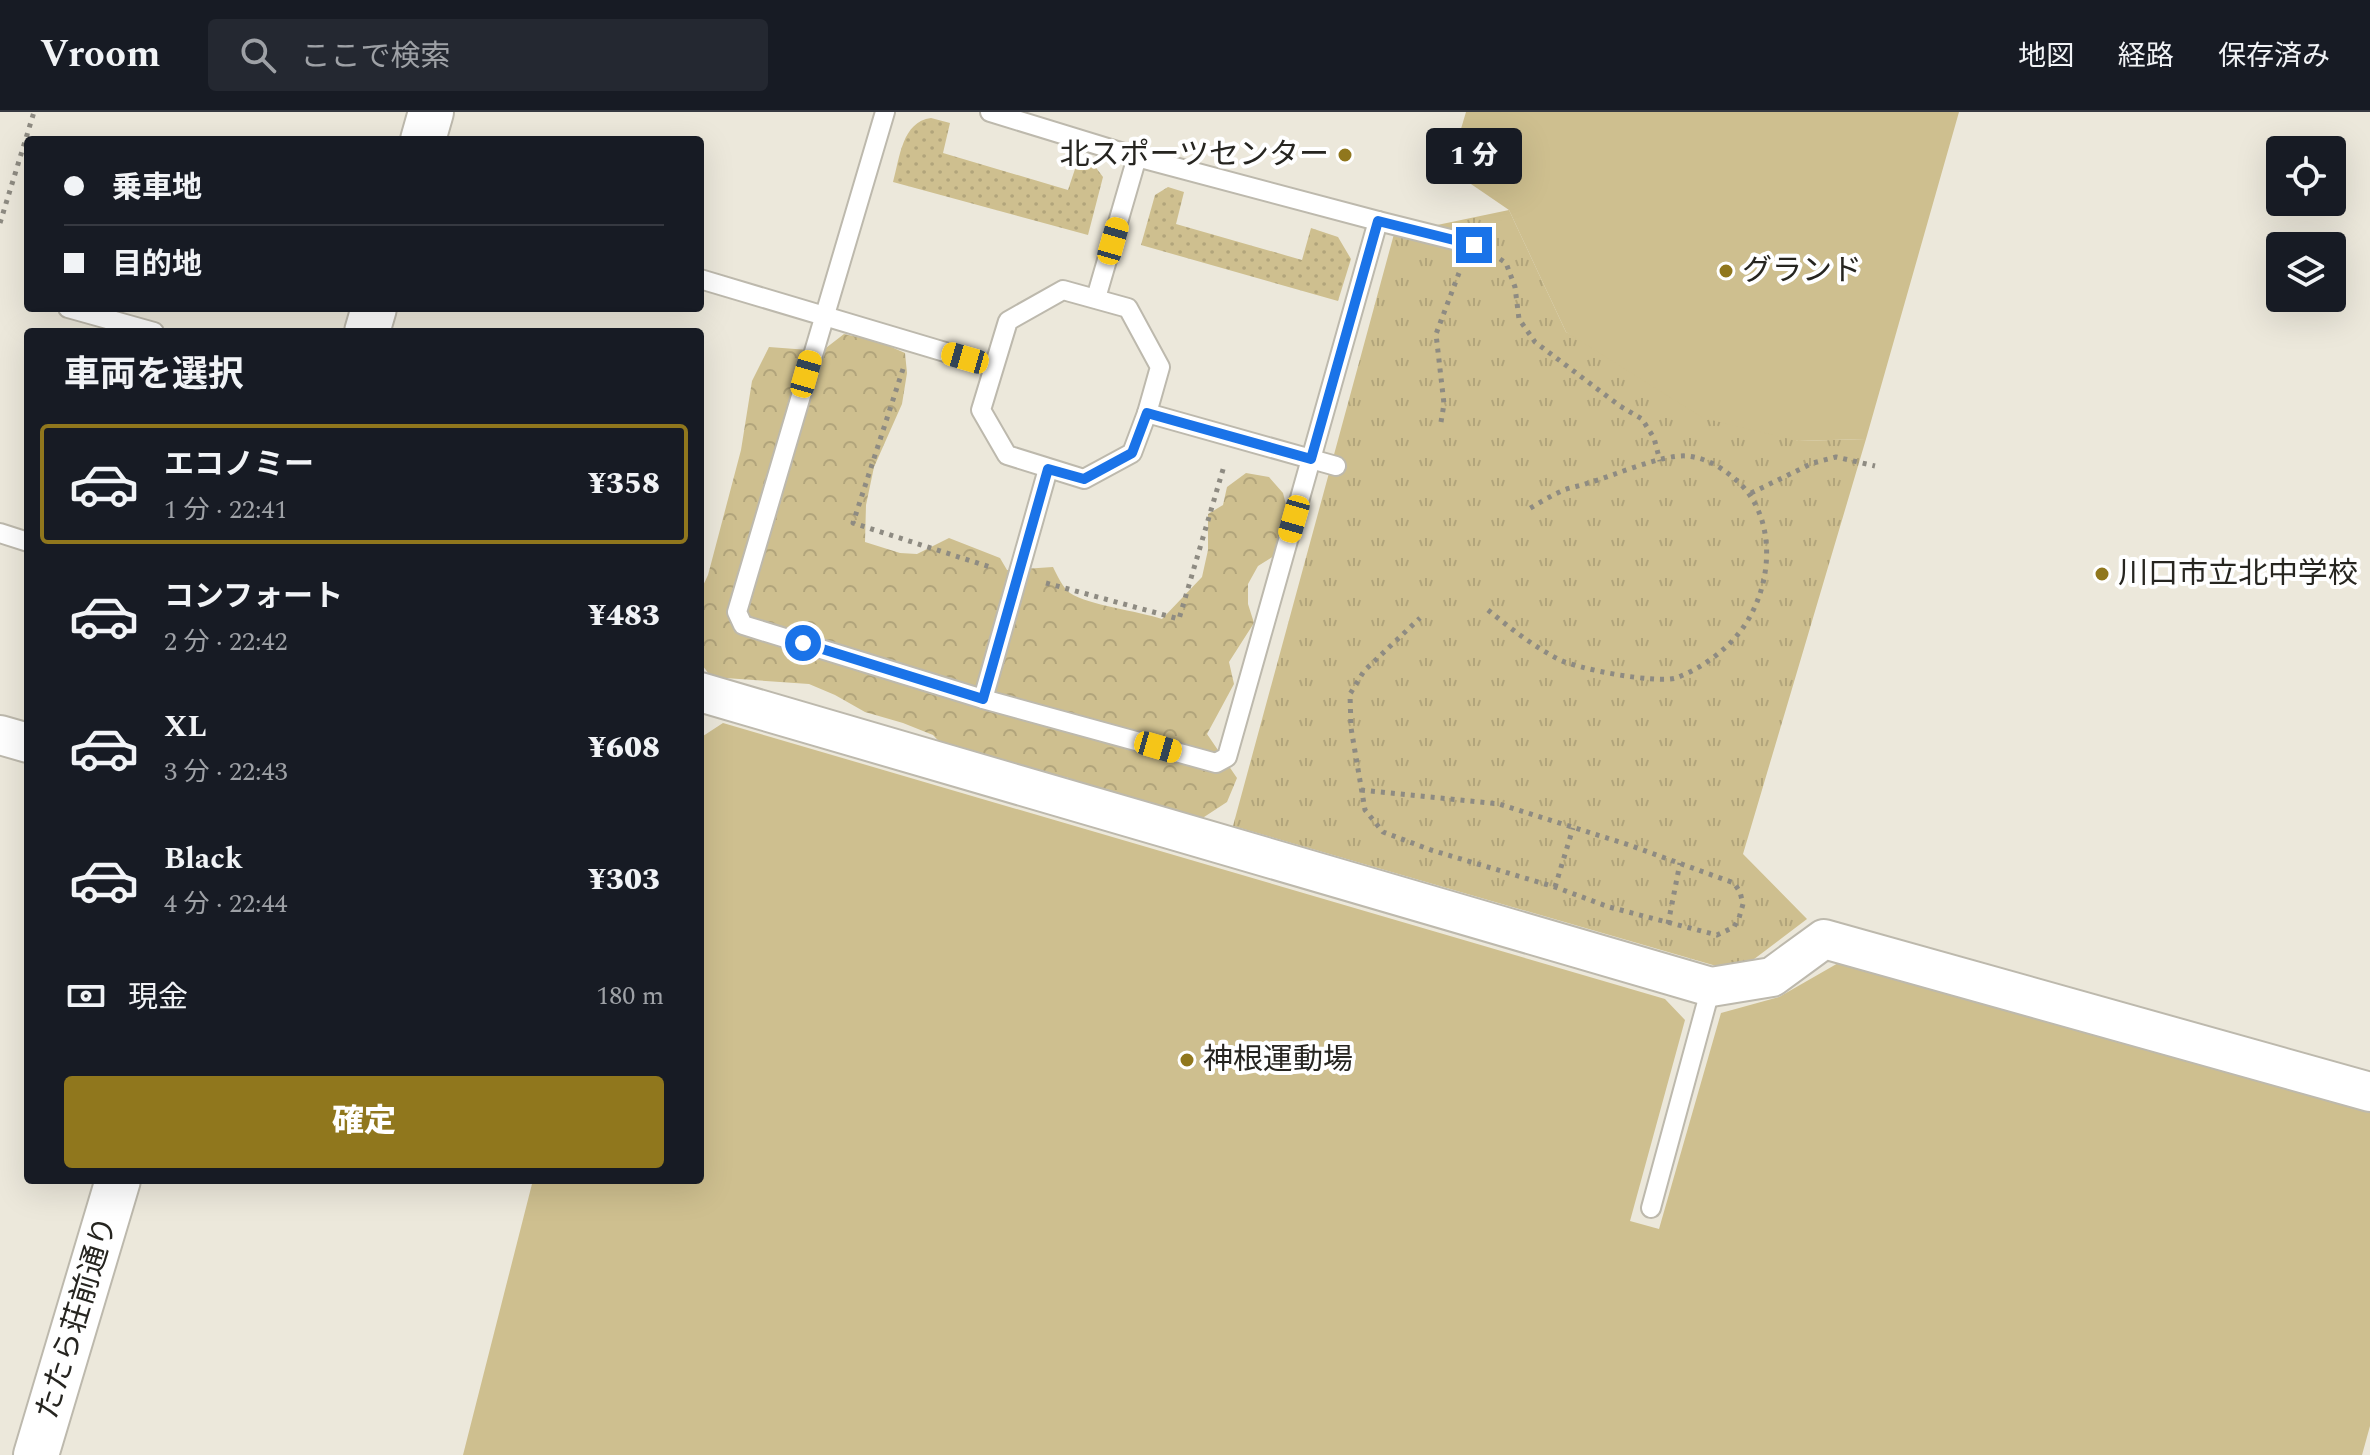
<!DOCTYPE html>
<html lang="ja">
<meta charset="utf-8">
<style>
body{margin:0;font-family:Spectral,"Noto Sans JP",serif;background:#242831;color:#f1f3f6;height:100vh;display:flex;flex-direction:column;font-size:30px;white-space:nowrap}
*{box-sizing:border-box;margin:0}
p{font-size:26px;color:#9ea1a6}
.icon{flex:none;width:44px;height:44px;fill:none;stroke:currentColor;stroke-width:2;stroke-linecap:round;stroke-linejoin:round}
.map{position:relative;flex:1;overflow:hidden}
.sheet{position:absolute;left:24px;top:216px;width:680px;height:856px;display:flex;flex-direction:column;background:#171b24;border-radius:8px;box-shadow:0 8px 32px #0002}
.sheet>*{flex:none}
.top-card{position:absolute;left:24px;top:24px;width:680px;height:176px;border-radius:8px;box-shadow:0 8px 32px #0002;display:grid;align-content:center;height:176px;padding:0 40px;background:#171b24}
.fabs{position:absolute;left:2266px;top:24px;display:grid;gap:16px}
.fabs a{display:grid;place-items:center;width:80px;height:80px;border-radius:8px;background:#171b24;box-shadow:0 8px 32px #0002;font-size:40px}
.end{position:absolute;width:36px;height:36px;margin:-18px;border:10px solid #1a73e8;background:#fff;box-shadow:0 0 0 4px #fff}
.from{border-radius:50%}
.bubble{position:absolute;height:56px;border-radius:8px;background:#171b24;box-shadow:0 8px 32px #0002;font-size:26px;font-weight:800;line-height:56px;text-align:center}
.car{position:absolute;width:24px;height:48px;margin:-24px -12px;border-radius:10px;box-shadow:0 0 6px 2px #0007;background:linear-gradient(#f5c518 24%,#345 0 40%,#f5c518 0 76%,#345 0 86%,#f5c518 0)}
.top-card b{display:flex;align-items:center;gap:28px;height:76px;font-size:30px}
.top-card b+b{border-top:2px solid #363941}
.top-card i{width:20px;height:20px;background:#f1f3f6}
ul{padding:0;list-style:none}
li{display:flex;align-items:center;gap:24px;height:120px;margin:0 16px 12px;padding:0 24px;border:4px solid transparent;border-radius:8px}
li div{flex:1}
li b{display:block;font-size:30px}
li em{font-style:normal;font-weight:800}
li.current{border-color:#90771d}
li>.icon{width:72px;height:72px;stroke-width:1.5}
h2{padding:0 40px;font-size:36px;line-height:96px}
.pay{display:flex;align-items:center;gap:20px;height:88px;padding:0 40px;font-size:30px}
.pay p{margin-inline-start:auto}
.primary-button{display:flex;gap:16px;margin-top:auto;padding:16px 40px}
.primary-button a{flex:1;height:92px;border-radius:8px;background:#90771d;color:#fff;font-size:32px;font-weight:800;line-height:92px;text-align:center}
header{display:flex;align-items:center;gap:48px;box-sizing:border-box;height:112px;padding:0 40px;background:#171b24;border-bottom:2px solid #363941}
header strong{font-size:38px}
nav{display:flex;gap:44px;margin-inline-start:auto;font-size:28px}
.search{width:560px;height:72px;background:#242831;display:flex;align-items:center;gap:20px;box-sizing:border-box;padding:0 28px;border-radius:8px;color:#9ea1a6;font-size:30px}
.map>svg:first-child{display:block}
</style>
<header>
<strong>Vroom</strong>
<div class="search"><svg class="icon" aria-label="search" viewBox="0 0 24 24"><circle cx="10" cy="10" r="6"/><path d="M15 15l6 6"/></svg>ここで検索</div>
<nav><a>地図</a><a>経路</a><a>保存済み</a></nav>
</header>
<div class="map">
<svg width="2370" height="1343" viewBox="0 0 2370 1343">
<defs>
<pattern id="grass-dots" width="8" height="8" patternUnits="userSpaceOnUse" patternTransform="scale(2)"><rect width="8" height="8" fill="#cebf8f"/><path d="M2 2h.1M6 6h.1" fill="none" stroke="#b1a47b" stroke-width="1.8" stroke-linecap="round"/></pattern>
<pattern id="forest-crowns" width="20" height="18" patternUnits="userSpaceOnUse" patternTransform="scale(2)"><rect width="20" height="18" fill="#cebf8f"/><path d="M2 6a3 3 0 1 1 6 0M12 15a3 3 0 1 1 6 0" fill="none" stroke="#b1a47b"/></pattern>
<pattern id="park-tufts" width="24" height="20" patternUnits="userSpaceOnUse" patternTransform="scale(2)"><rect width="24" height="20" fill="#cebf8f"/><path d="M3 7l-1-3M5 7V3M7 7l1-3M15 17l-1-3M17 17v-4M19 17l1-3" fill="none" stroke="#b1a47b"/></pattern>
</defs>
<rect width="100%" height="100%" fill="#ece8db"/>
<!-- grass -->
<g fill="url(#grass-dots)">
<path d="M931 6 950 11 943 41 1068 78 1078 48 1094 53 1103 65 1088 123 893 70C900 45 902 10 931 6Z"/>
<path d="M1168 75 1184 80 1176 112 1302 148 1311 116 1338 125 1351 147 1338 189 1141 133 1155 83Z"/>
</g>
<!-- forest -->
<path fill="url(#forest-crowns)" d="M844 222 880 230 905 241 907 261 902 292 874 355 866 393 865 430 900 441 917 442 949 426 1000 446 1007 458 1053 455C1057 463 1063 476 1070 481 1088 493 1138 499 1162 507L1202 465 1208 438V402L1223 393 1227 375 1246 361 1269 365 1283 381 1289 404 1277 442 1258 454 1248 472V492L1254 511 1229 550 1234 572 1207 622 1237 666 1227 690 1201 707 1115 686 1066 665 1039 664 949 640 933 623 903 611 865 600 835 583 809 572 711 565 700 550V480L708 463 741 338 752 269 769 235 822 239Z"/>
<!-- park -->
<path fill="url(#park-tufts)" d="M1509 98 1566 220 1798 329 1866 327 1743 742 1807 807 1737 860 1233 714 1394 122Z"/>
<!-- pitch -->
<g fill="#cebf8f">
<path d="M1466 0H1959L1866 327 1798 329 1703 306 1566 220 1509 98 1449 57Z"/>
<path d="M723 611 1665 887 1685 908 1630 1109 1659 1117 1721 901 1779 885 1847 846 2370 988V1314L2362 1343H463L533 1068H700V626Z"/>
</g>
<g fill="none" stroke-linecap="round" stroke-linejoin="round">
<defs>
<g id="service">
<path d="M885 0 737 500 743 513 983 587"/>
<path d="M990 0 1137 45"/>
<path d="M1378 109 1474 133"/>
<path d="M700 167 992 254"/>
<path d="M1063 178 1128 196 1160 255 1147 301 1132 341 1084 367 1007 343 981 298 1008 209Z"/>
<path d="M1096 186 1137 45 1378 109 1311 347 1147 301"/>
<path d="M68 196 154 220"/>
<path d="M1048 357 983 587 1216 651 1227 645 1311 347 1336 354"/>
<path d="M0 421 28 430"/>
<path d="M1651 1096 1711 875"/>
</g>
<g id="minor">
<path d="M700 580 1711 875 1772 865 1824 827 2370 980"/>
<path d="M0 623 28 631"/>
</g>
<g id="tertiary">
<path d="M423 28 431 0"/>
<path d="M367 220 374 196"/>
<path d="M36 1343 118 1068"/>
</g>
</defs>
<!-- service casing -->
<use href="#service" stroke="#bdb9ad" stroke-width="22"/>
<!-- minor casing -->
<use href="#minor" stroke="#bdb9ad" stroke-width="42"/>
<!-- tertiary casing -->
<use href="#tertiary" stroke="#bdb9ad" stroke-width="48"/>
<!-- path -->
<g stroke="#8e8b82" stroke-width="5" stroke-dasharray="4 6" stroke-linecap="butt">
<path d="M0 111 34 0"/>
<path d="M1500 147 1506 151 1515 175 1519 207 1535 230 1620 294 1642 307 1654 326 1660 349"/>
<path d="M903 257 853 411 990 455"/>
<path d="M1441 310 1444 292 1436 222 1459 161"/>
<path d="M1751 381 1813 351 1836 345 1875 354"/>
<path d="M1046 471 1179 507 1224 354"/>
<path d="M1488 498C1510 516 1533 534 1558 547 1576 557 1657 572 1676 566 1700 557 1724 540 1739 521 1774 477 1779 404 1735 367 1721 355 1706 346 1687 344 1662 342 1613 364 1588 371 1580 374 1572 375 1564 378 1552 383 1539 391 1527 398"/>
<path d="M1361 678 1499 692 1629 733 1734 771 1740 780 1743 792 1739 806 1734 815 1717 823 1609 795 1555 775 1431 738 1383 720 1365 698 1351 616 1350 582 1364 559 1420 506"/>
<path d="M1555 775 1573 716"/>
<path d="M1668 812 1680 751"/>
</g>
<!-- service -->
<use href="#service" stroke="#fff" stroke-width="18"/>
<!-- minor -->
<use href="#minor" stroke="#fff" stroke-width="38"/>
<!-- tertiary -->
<use href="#tertiary" stroke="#fff" stroke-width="44"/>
</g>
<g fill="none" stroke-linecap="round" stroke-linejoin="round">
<!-- route -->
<path stroke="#1a73e8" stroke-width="10" d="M803 531 983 587 1048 357 1084 367 1132 341 1147 301 1311 347 1378 109 1474 133"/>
</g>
<!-- markers -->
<g fill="#90771d" stroke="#fff" stroke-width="3">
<circle cx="1345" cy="43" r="8"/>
<circle cx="1726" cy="159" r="8"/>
<circle cx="2102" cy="462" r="8"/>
<circle cx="1187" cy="948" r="8"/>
</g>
<g text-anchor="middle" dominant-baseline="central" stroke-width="8" stroke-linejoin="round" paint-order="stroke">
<!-- poi labels -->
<g font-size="30" fill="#262520" stroke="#fff" text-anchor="start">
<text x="1329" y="43" text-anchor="end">北スポーツセンター</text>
<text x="1742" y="159">グランド</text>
<text x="2118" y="462">川口市立北中学校</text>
<text x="1203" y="948">神根運動場</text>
</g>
<!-- street labels -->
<g font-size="30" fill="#262520" stroke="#fff">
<text transform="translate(77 1206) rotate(-73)">たたら荘前通り</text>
</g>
</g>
</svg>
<div class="fabs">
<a><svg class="icon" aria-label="locate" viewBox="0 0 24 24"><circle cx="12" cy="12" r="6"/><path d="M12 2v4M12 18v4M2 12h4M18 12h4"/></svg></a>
<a><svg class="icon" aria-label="layers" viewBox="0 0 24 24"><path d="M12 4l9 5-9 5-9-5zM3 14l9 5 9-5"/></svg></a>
</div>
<i class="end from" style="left:803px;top:531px"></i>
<i class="end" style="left:1474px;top:133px"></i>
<div class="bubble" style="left:1426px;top:16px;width:96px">1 分</div>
<i class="car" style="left:1113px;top:129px;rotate:16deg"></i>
<i class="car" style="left:965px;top:246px;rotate:286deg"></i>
<i class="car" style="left:806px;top:262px;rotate:16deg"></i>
<i class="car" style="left:1294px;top:407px;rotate:196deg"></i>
<i class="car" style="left:1158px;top:635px;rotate:106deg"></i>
<div class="top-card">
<b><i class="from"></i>乗車地</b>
<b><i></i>目的地</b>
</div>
<section class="sheet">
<h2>車両を選択</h2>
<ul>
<li class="current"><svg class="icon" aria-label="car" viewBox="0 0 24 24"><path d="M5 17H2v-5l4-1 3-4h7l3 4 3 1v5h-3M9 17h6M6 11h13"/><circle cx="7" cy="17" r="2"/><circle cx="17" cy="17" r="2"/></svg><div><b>エコノミー</b><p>1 分 · 22:41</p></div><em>¥358</em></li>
<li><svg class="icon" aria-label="car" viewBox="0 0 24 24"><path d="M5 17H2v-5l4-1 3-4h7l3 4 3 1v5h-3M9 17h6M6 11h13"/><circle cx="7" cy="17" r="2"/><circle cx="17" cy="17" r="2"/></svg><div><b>コンフォート</b><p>2 分 · 22:42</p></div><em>¥483</em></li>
<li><svg class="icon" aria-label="car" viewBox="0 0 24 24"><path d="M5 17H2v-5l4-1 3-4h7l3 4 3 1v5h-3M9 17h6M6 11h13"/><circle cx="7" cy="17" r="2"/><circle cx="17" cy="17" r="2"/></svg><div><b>XL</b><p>3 分 · 22:43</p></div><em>¥608</em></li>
<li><svg class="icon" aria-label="car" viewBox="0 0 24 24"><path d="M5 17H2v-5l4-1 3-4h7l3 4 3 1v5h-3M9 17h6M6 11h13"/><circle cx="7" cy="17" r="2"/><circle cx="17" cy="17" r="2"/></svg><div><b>Black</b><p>4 分 · 22:44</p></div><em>¥303</em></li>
</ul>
<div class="pay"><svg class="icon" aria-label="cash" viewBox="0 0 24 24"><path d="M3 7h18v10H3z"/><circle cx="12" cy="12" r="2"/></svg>現金<p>180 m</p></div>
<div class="primary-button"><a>確定</a></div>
</section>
</div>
